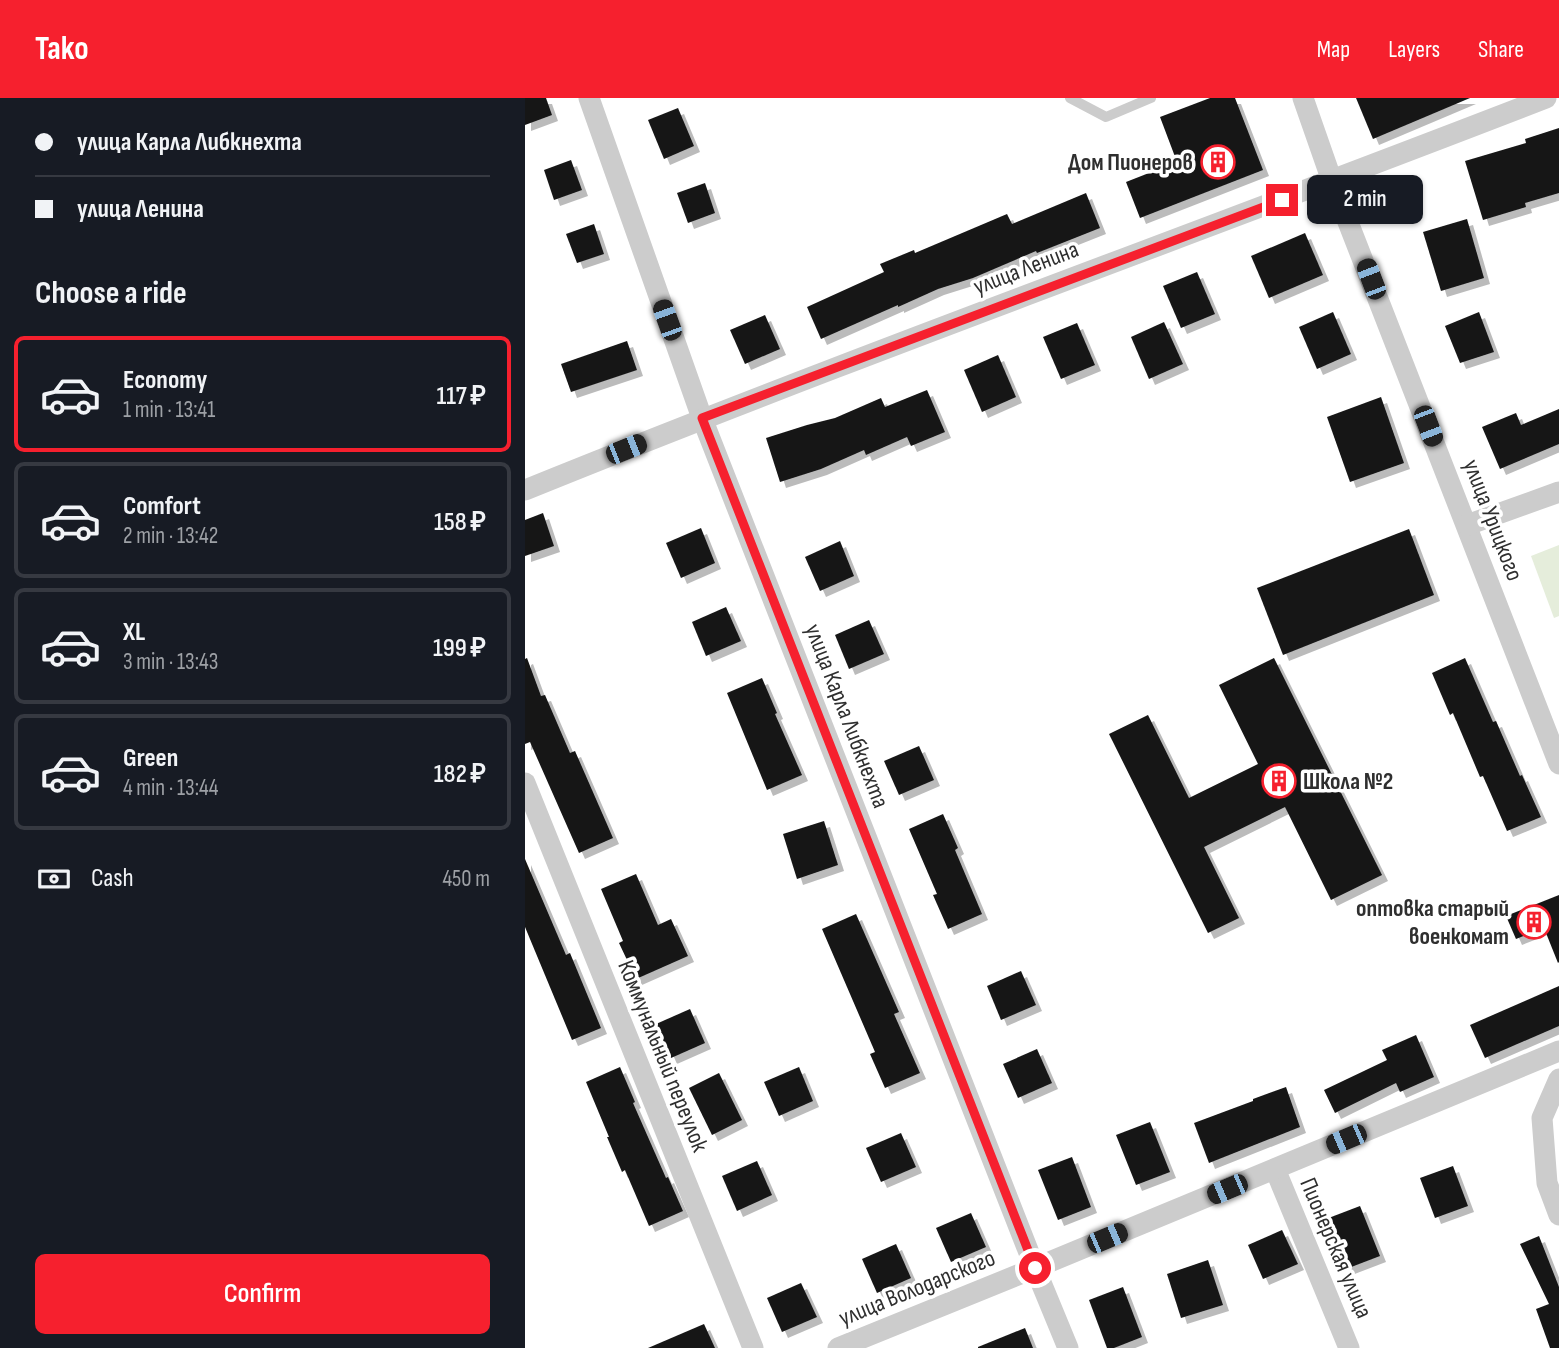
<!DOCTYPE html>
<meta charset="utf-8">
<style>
body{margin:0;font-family:"Sofia Sans Condensed",sans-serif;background:#20242c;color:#f1f3f6;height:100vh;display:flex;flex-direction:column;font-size:26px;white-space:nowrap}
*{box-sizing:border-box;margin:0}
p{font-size:23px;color:#9ea1a6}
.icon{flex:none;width:38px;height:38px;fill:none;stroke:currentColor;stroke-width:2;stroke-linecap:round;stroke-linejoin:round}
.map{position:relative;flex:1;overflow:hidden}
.details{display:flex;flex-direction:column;background:#171b24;width:525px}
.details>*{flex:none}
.hud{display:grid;align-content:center;height:154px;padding:0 35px;background:#171b24}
.end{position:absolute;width:32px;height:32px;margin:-16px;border:9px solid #f6202e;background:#fff;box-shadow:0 0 0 4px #fff}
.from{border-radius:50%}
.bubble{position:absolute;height:49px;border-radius:10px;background:#171b24;box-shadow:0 2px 5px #0004;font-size:23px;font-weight:600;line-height:49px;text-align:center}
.car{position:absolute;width:21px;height:42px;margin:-21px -10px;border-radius:9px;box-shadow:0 0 5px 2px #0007;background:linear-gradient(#222 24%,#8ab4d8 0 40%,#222 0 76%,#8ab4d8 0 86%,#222 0)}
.hud b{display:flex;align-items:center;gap:24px;height:66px;font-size:26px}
.hud b+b{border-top:2px solid #363941}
.hud i{width:18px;height:18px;background:#f1f3f6}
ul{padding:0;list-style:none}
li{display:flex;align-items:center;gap:21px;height:116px;margin:0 14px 10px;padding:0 21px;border:4px solid #363941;border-radius:10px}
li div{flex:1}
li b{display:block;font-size:26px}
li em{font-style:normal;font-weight:600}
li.on{border-color:#f6202e}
li>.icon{width:63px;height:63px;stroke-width:1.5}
h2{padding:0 35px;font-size:32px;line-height:84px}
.pay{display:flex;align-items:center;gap:18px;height:77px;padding:0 35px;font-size:26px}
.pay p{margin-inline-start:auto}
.cta{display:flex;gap:14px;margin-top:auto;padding:14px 35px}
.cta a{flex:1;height:80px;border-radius:10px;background:#f6202e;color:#fff;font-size:28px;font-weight:600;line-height:80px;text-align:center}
header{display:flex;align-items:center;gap:42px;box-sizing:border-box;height:98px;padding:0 35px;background:#f6202e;color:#fff}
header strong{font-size:33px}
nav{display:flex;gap:38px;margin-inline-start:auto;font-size:24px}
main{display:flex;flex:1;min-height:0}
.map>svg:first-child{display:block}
</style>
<header>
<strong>Tako</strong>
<nav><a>Map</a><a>Layers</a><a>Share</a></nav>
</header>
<main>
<section class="details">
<div class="hud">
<b><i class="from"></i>улица Карла Либкнехта</b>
<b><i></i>улица Ленина</b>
</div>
<h2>Choose a ride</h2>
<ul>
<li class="on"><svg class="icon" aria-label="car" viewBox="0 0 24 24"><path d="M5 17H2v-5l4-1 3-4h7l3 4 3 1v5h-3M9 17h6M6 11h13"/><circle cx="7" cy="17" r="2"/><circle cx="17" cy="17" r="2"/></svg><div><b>Economy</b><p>1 min · 13:41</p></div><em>117 ₽</em></li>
<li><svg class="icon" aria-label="car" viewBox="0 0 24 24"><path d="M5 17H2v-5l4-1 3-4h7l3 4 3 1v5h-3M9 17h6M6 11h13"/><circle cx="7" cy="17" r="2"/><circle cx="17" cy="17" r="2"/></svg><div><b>Comfort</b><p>2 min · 13:42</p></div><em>158 ₽</em></li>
<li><svg class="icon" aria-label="car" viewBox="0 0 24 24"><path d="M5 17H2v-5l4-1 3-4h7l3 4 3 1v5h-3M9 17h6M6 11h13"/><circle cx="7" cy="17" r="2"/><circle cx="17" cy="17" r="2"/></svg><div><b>XL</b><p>3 min · 13:43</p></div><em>199 ₽</em></li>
<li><svg class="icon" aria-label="car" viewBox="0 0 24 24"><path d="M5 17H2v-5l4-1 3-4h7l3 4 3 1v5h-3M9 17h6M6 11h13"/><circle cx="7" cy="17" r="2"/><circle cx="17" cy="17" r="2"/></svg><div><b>Green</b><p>4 min · 13:44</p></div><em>182 ₽</em></li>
</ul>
<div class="pay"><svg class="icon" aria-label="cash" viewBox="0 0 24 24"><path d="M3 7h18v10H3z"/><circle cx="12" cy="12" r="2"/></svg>Cash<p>450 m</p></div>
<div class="cta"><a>Confirm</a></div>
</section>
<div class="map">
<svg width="1034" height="1250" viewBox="0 0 1034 1250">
<defs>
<filter id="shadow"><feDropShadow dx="6" dy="6" stdDeviation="0" flood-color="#0004"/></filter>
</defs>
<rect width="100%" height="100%" fill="#fff"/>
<!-- green -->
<path fill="#e5eddb" d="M1034 447V518L1029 520 1006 458Z"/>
<!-- building -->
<g fill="#161616" filter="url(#shadow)">
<path d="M0 0H21L27 17 0 27Z"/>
<path d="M685 0H710L738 72 615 120 601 84 652 64 635 19Z"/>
<path d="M831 0H945L848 41Z"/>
<path d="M153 10 169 48 139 61 123 22Z"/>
<path d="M1034 30V95L1000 105 1001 109 958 122 940 63 1001 45 1000 41Z"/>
<path d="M46 62 57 92 29 102 19 72Z"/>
<path d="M180 85 190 115 163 125 152 95Z"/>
<path d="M561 95 575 130 512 155 511 153 448 180 413 191 373 209V207L296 241 282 209 359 174 355 166 389 152 390 155 482 116 487 126Z"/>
<path d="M942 121 959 180 916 193 898 134Z"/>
<path d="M69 126 79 156 52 165 41 136Z"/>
<path d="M780 135 798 177 744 200 726 158Z"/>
<path d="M672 174 690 216 656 230 638 188Z"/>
<path d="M808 214 826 256 792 271 774 229Z"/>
<path d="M954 214 969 254 935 265 920 228Z"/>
<path d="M240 217 255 251 220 266 205 232Z"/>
<path d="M639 224 658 266 624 281 606 239Z"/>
<path d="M552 225 570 267 536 281 518 239Z"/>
<path d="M102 243 112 272 46 294 36 266Z"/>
<path d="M473 257 491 299 457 314 439 272Z"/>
<path d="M402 292 420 334 386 348 382 339 341 357 339 352 296 371 255 384 241 340 282 327 310 320 356 300 360 309Z"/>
<path d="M856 299 879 365 825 384 802 319Z"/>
<path d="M1034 311V346L975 371 957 329 991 315 996 327Z"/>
<path d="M18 415 29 448 0 458V422Z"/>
<path d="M176 430 190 465 156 480 141 445Z"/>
<path d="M884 431 909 497 758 557 732 490Z"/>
<path d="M315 443 329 478 295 493 280 459Z"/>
<path d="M201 509 216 543 181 558 167 524Z"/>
<path d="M344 522 359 556 324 571 310 537Z"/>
<path d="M2 560 16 598 20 597 45 655 50 653 88 740 54 755 5 644 0 646V561Z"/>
<path d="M749 560 857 777 806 802 760 709 679 749 714 820 683 835 584 636 623 617 664 700 733 666 694 587Z"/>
<path d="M940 560 968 624 971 623 995 678 997 677 1016 719 982 733 958 678 955 679 928 615 925 617 907 575Z"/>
<path d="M237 580 252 615 250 616 277 677 242 692 202 595Z"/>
<path d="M394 648 409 682 374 697 359 663Z"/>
<path d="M418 716 433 750 430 752 457 816 423 831 408 797 412 796 384 731Z"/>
<path d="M299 723 313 767 272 781 258 736Z"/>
<path d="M0 761 41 857 45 855 76 930 47 942 0 829Z"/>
<path d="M111 776 133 827 146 821 163 858 111 881 94 845 98 843 76 791Z"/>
<path d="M1034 797V864L1033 865 1019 830 991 841 981 818Z"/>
<path d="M331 816 374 914 369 916 395 975 360 990 345 956 350 954 297 831Z"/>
<path d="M496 873 511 907 476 922 462 888Z"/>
<path d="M1034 888V928L960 960 945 927Z"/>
<path d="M165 911 180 945 146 960 131 926Z"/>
<path d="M891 937 909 979 875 994 871 985 810 1015 799 992 862 962 857 952Z"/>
<path d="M512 951 527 985 493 1000 478 966Z"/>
<path d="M95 969 110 1004 108 1005 141 1080 143 1079 158 1113 124 1128 100 1072 97 1074 82 1039H84L61 984Z"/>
<path d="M274 969 288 1003 254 1018 239 984Z"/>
<path d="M194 975 217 1022 187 1037 164 990Z"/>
<path d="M761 989 775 1029 684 1065 669 1025 728 1003V1001Z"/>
<path d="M625 1024 645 1074 611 1087 591 1037Z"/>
<path d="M376 1035 391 1069 356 1084 341 1050Z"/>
<path d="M547 1059 566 1109 533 1122 513 1072Z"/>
<path d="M232 1063 247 1097 212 1113 197 1078Z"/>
<path d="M928 1068 943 1108 910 1120 895 1080Z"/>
<path d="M835 1108 855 1158 821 1171 801 1121Z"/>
<path d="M446 1115 461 1149 426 1164 411 1130Z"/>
<path d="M757 1132 773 1166 738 1181 723 1147Z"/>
<path d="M1014 1138 1034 1189V1250H1025L1011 1211 1024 1206 995 1146Z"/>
<path d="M371 1146 386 1180 352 1195 337 1161Z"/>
<path d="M683 1162 698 1207 656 1220 642 1176Z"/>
<path d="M276 1185 292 1219 257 1234 242 1200Z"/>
<path d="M598 1189 617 1239 589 1250H582L564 1202Z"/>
<path d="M179 1226 190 1250H123Z"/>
<path d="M500 1230 508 1250H453V1249Z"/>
</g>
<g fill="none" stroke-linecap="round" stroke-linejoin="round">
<!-- service -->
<path stroke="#ccc" stroke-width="10" d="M545 0 581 19 626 0"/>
<!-- minor -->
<g stroke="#ccc" stroke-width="21">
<path d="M64 0 177 320 510 1170 543 1250"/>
<path d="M778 0 807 83 1034 666"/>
<path d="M0 392C338 255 681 132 1021 0"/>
<path d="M942 427 1034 394"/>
<path d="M0 685 228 1250"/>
<path d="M1034 981 1017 1020 1022 1085 1034 1117"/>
<path d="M750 1071 824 1250"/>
<path d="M313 1250 510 1170 1034 953"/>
</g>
</g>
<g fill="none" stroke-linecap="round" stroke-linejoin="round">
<!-- route -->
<path stroke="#f6202e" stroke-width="9" d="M510 1170 177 320 757 102"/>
</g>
<!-- icons -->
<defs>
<symbol id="building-ring" viewBox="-11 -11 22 22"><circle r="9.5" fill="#fff" stroke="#f6202e" stroke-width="1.5"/><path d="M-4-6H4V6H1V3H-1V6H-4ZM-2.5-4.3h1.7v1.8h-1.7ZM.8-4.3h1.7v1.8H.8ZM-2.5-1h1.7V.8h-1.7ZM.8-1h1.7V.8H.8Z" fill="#f6202e"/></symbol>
</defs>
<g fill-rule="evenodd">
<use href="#building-ring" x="674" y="45" width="38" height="38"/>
<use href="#building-ring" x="735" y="664" width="38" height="38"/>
<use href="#building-ring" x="990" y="805" width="38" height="38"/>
</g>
<g text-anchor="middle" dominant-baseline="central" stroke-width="7" stroke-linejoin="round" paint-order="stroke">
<!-- poi labels -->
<g font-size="24" font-weight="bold" fill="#2f2f2f" stroke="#fff" text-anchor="end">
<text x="668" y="64">Дом Пионеров</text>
<text x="778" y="683" text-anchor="start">Школа №2</text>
<text x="984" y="810">оптовка старый<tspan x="984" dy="28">военкомат</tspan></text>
</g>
<!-- street labels -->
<g font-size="24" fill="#2f2f2f" stroke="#fff">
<text transform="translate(501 170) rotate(-21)">улица Ленина</text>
<text transform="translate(968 422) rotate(69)">улица Урицкого</text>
<text transform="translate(322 618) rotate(69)">улица Карла Либкнехта</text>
<text transform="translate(138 958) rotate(68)">Коммунальный переулок</text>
<text transform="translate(811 1150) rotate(67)">Пионерская улица</text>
<text transform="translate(392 1190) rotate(-22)">улица Володарского</text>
</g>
</g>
</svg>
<i class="end from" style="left:510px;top:1170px"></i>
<i class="end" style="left:757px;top:102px"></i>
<div class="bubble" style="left:782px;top:77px;width:116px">2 min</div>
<i class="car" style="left:846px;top:181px;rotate:339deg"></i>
<i class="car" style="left:142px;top:222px;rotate:340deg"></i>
<i class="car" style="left:903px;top:328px;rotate:159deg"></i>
<i class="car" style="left:101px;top:351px;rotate:68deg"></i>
<i class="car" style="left:821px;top:1041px;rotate:247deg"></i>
<i class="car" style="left:702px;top:1091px;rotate:247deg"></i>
<i class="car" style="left:582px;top:1140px;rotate:67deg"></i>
</div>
</main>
